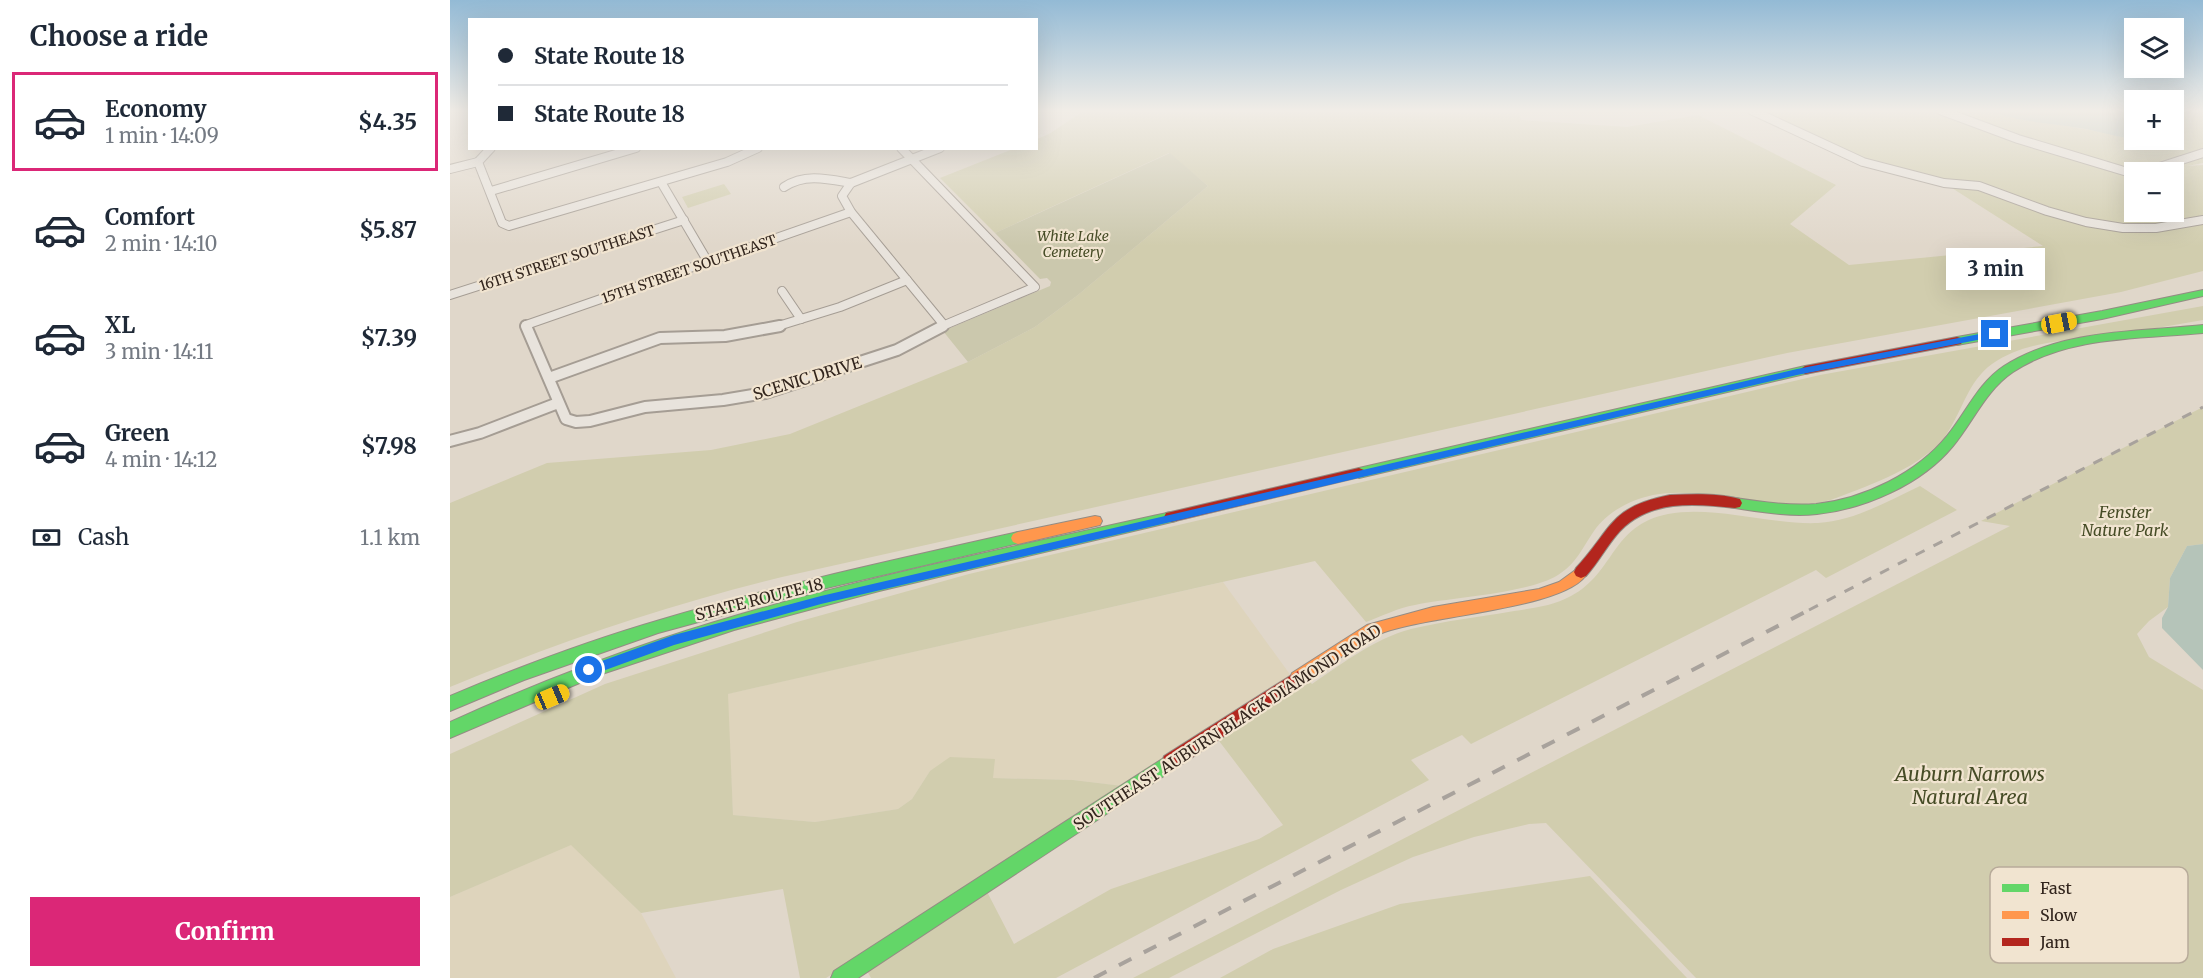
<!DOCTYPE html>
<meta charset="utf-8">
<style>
body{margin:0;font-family:Merriweather,serif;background:#f2f2f3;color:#1f2937;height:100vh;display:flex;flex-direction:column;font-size:22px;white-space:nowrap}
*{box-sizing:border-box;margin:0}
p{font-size:20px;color:#747a83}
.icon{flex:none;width:33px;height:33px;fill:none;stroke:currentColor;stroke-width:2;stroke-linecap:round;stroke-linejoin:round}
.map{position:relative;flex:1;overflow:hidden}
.drawer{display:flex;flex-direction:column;background:#fff;width:450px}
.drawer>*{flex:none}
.banner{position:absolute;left:18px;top:18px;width:570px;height:132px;border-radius:0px;box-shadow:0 6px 24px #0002;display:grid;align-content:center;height:132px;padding:0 30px;background:#fff}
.tools{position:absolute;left:1674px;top:18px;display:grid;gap:12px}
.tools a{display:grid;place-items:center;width:60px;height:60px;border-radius:0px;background:#fff;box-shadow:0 6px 24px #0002;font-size:30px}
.end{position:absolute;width:27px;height:27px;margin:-14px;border:8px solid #1a73e8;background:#fff;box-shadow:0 0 0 3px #fff}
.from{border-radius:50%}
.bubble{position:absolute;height:42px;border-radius:0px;background:#fff;box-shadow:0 6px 24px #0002;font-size:20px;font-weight:700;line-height:42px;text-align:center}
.car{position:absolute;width:18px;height:36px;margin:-18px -9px;border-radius:8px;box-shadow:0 0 4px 2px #0007;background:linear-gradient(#f5c518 24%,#345 0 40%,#f5c518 0 76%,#345 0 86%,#f5c518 0)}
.banner b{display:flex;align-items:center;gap:21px;height:57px;font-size:22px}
.banner b+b{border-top:2px solid #e0e1e3}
.banner i{width:15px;height:15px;background:#1f2937}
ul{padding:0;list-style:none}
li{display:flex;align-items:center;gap:18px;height:99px;margin:0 12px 9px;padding:0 18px;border:3px solid transparent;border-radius:0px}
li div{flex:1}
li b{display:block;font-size:22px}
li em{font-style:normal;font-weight:700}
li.current{border-color:#db2777}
li>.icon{width:54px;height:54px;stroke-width:1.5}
h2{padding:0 30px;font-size:27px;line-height:72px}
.pay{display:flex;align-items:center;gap:15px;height:66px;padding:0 30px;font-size:22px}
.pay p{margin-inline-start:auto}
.button{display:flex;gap:12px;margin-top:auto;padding:12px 30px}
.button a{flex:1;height:69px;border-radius:0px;background:#db2777;color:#fff;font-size:24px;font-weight:700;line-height:69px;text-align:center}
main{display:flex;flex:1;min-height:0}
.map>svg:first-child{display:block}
</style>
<main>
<section class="drawer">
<h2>Choose a ride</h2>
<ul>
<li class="current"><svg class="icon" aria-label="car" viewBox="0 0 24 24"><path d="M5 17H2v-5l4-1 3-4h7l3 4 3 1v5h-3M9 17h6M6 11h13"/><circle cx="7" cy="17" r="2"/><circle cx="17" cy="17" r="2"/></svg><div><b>Economy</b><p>1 min · 14:09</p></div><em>$4.35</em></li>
<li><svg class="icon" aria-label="car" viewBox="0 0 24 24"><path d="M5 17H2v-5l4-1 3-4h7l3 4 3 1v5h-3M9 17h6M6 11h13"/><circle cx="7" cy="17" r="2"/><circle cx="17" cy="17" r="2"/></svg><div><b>Comfort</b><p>2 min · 14:10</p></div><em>$5.87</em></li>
<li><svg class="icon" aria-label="car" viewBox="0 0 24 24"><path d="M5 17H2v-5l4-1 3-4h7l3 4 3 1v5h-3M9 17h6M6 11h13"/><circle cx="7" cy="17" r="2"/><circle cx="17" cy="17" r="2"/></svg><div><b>XL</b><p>3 min · 14:11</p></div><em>$7.39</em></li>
<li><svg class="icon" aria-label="car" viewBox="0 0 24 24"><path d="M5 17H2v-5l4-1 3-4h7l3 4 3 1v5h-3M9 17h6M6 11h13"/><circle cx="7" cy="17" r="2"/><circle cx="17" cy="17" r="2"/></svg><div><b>Green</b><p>4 min · 14:12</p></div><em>$7.98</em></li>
</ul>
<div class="pay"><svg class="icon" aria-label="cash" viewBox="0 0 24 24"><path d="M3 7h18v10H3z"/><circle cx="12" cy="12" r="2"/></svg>Cash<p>1.1 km</p></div>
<div class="button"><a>Confirm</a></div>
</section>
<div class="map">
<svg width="1753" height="978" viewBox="0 0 1753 978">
<rect width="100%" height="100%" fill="#e0d7ca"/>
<!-- farmland -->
<g fill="#ded4bc">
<path d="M773 582 844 680 681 787 623 780 542 778 544 759 480 771 462 799 448 809 365 822 283 815 277 694Z"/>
<path d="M121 844 191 913 226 978H0V897Z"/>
</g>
<!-- green -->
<g fill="#d1cdae" fill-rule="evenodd">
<path d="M635 110H1068L1071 120 1177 127 1248 115 1386 185 1340 224 1399 265 1593 246 1494 183 1413 162 1301 110H1538L1562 117 1658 133 1679 139 1724 140V133L1733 131 1724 119V110H1753V163L1737 166 1753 165V271L1671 292 1337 353 332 577C218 605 108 642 0 687V503L97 463 261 450 340 434 518 362 585 327 628 295 758 186 719 153 545 233 490 178 563 149 586 148 587 139 599 134ZM1684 172H1724V212H1684Z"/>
<path d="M274 184 281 194 238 208 232 197Z"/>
<path d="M1753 306V320C1720 326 1688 331 1655 336 1616 341 1575 341 1542 364 1518 381 1512 412 1496 435 1474 466 1421 485 1386 498 1332 518 1261 484 1203 495 1180 500 1157 512 1144 531 1133 547 1126 564 1108 575 1077 594 1004 597 965 605 948 608 932 616 916 622L865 561 278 694 283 815 365 822 448 809 462 799 480 771 500 757 545 759 543 778 623 780 681 787 376 978H350L333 889 191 913 121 845 0 897V754L155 684 347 622 519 574 1370 375Z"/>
<path d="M1753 407V544L1737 546 1720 578 1718 607 1699 621 1687 634 1699 657 1753 690V978H1246L1096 823 1079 824 1024 837 963 857 891 890 719 978H683L1560 526 1531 521Z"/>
<path d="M1470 486 1507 510 1376 578 1366 570 1021 744 1012 735 961 760 979 780 606 978H421L413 964 533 884 564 944 661 889 809 839 833 825 763 733 853 674 862 684C893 663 924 639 961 629 994 621 1030 617 1064 611 1083 608 1103 606 1121 596 1165 573 1161 525 1218 514 1264 505 1320 525 1368 523 1404 521 1438 501 1470 486Z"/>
<path d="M1140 876 1237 978H770L823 949 950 904Z"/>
</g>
<!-- cemetery -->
<path fill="#cbc8ad" d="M720 153 758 186 628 295 585 327 518 362 493 331 600 286 601 282 597 278 590 279 545 233Z"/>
<!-- water -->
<g fill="#b5c4b9">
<path d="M1538 110H1684V140H1703C1678 141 1654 132 1630 128 1599 123 1567 122 1538 110Z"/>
<path d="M1753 544V670L1712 628V618L1718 607 1720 578 1737 546Z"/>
</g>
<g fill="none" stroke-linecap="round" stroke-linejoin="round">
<defs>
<g id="street-far1">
<path d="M1301 110 1413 162 1494 183 1529 186 1597 211 1636 222 1673 228H1706L1753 220"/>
<path d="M1490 110 1568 139 1684 174"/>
<path d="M41 148 28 162 52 223 59 226 277 162 308 148"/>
<path d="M451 148 585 287 490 327"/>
<path d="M490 148 401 183 392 196 401 212 494 325"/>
<path d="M0 169 28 162"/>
<path d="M1694 172 1753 153"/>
<path d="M211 182 258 262"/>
<path d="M334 187C355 173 378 179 401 183"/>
<path d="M41 191 186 148"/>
<path d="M332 291 351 319"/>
<path d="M0 295 234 220"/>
<path d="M77 327 76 325 401 212"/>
<path d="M325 327 390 307 457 280"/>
</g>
<g id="street">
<path d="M76 326 116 419 126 422 140 421 195 407 273 400 315 393 447 350 493 326"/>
<path d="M99 378 210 338 275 336 330 326"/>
<path d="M0 441 30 433 108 403"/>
</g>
<g id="fast">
<path d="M1753 290V296L1652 319 1507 345 1501 341 1507 337 1652 311Z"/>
<path d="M1753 325V333C1690 339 1617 336 1563 372 1536 390 1523 422 1503 446 1472 484 1415 509 1367 514 1340 517 1312 512 1285 508L1280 507 1278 503 1280 499 1285 498C1312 502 1339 506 1366 504 1414 499 1467 473 1497 436 1516 413 1528 383 1554 366 1612 329 1688 332 1753 325Z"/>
<path d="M1355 366 1361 370 1359 373 909 478 902 473 909 468Z"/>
<path d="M721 512 726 513 728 517 726 521 429 591 284 630 146 676 0 738V722C69 691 139 663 211 639 377 584 550 550 721 512Z"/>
<path d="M568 532 573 534 575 538 573 542 351 594 208 633 74 680 0 711V696C69 667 138 641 210 620 328 585 448 559 568 532Z"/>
<path d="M720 754 726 756 728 762 726 768 408 978H381L384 971Z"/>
</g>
<g id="slow">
<path d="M645 516 650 517 652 521 650 525 568 544 563 542 561 538 563 534 568 532Z"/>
<path d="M1131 566 1136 568 1138 572C1119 610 971 615 927 635 905 645 875 669 854 683L848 685 842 683 840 678 842 673 917 625 983 607 1089 589 1109 582Z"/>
</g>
<g id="jam">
<path d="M1507 337 1511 338 1513 341 1511 344 1355 374 1349 370 1355 366Z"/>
<path d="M909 468 914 470 916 473 914 476 721 522 716 521 714 517 716 513 721 512Z"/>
<path d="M1220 495C1243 494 1268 493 1290 499L1292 503 1290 507 1285 508C1245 504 1201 499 1170 531 1157 545 1149 562 1136 576L1131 578 1126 576 1124 572 1126 568C1163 528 1159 507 1220 495Z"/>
<path d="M848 671 854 673 856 678 854 683 726 768 720 770 714 768 712 762 714 756Z"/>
</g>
</defs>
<!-- street-far1 casing -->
<use href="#street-far1" stroke="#a59d94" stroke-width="10"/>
<!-- street casing -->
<use href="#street" stroke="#a59d94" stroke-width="14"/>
<!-- fast casing -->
<use href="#fast" stroke="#948c84" stroke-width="2"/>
<!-- slow casing -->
<use href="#slow" stroke="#948c84" stroke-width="2"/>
<!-- jam casing -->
<use href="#jam" stroke="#948c84" stroke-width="2"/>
<!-- street-far1 -->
<use href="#street-far1" stroke="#e8e3dc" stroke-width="8"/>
<!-- street -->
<use href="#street" stroke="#e8e3dc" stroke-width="10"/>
<!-- fast -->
<use href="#fast" fill="#63d668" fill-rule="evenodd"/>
<!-- slow -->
<use href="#slow" fill="#ff974d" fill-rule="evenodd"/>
<!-- jam -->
<use href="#jam" fill="#b3261e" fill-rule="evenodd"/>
<!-- rail-far1 -->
<path stroke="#a8a29c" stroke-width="3" stroke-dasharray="10 10" stroke-linecap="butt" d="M1359 610 1753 407"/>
<!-- rail -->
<path stroke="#a8a29c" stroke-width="4" stroke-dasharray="14 14" stroke-linecap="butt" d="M644 978 1361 609"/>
</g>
<!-- sky -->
<linearGradient id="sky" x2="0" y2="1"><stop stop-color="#93bad5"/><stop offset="0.45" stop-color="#f1ede7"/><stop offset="1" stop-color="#f1ede7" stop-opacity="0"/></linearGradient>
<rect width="1753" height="246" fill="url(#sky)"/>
<!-- route -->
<path fill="#1a73e8" d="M1545 331 1548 332V336L1347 375 371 604 224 645 139 676 134 670 135 667 224 635 371 596 1347 369Z"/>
<g text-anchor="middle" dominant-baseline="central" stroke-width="4.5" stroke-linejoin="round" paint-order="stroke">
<!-- far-park labels -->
<g font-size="14" font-style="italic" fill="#464c26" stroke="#f1e4d0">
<text x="623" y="236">White Lake<tspan x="623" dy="16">Cemetery</tspan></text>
</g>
<!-- far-street labels -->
<g font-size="14" fill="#32251d" stroke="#f1e4d0">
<text transform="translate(117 258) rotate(-18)">16TH STREET SOUTHEAST</text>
<text transform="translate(239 269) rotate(-19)">15TH STREET SOUTHEAST</text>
</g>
<!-- street labels -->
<g font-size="16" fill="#32251d" stroke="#f1e4d0">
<text transform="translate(357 378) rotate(-17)">SCENIC DRIVE</text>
<text transform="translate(309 599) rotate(-14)">STATE ROUTE 18</text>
<text transform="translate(777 727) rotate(-33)">SOUTHEAST AUBURN BLACK DIAMOND ROAD</text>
</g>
<!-- park labels -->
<g font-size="16" font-style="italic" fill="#464c26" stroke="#f1e4d0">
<text x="1675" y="512">Fenster<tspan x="1675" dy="18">Nature Park</tspan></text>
</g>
<!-- near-park labels -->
<g font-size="20" font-style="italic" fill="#464c26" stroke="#f1e4d0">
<text x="1520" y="773">Auburn Narrows<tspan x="1520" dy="23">Natural Area</tspan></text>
</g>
</g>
<!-- legend -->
<rect x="1540" y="867" width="198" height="96" rx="9" fill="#f1e4d0" stroke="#b8ab9a" stroke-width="1.5"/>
<rect x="1552" y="884" width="27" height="8" fill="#63d668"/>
<rect x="1552" y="911" width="27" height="8" fill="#ff974d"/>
<rect x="1552" y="938" width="27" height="8" fill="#b3261e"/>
<g font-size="16" fill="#32251d">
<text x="1590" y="894">Fast</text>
<text x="1590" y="921">Slow</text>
<text x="1590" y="948">Jam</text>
</g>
</svg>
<div class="tools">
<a><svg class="icon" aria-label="layers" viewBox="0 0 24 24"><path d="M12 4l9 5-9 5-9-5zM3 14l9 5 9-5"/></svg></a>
<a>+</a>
<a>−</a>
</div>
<i class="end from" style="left:139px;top:670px"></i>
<i class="end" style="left:1545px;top:334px"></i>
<div class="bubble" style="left:1496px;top:248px;width:99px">3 min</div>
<i class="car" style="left:1609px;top:323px;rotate:79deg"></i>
<i class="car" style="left:102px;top:697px;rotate:67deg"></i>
<div class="banner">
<b><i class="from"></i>State Route 18</b>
<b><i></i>State Route 18</b>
</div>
</div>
</main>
